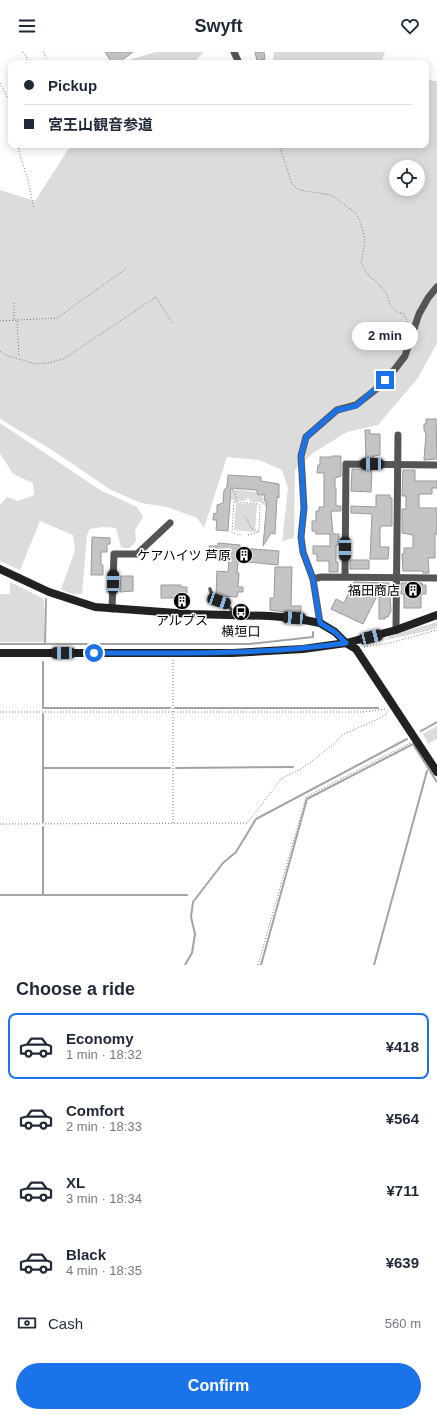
<!DOCTYPE html>
<meta charset="utf-8">
<style>
body{margin:0;font-family:Arial,"Noto Sans JP",sans-serif;background:#f2f2f3;color:#1f2937;height:100vh;display:flex;flex-direction:column;font-size:15px;white-space:nowrap}
*{box-sizing:border-box;margin:0}
p{font-size:13px;color:#747a83}
.icon{flex:none;width:22px;height:22px;fill:none;stroke:currentColor;stroke-width:2;stroke-linecap:round;stroke-linejoin:round}
.map{position:relative;height:913px;overflow:hidden}
.details{display:flex;flex-direction:column;background:#fff;flex:1}
.details>*{flex:none}
.hud{position:absolute;left:8px;top:8px;width:421px;height:88px;border-radius:8px;box-shadow:0 2px 10px #0003;display:grid;align-content:center;height:88px;padding:0 16px;background:#fff}
.buttons{position:absolute;left:389px;top:108px;display:grid;gap:8px}
.buttons a{display:grid;place-items:center;width:36px;height:36px;border-radius:50%;background:#fff;box-shadow:0 2px 10px #0003;font-size:20px}
.end{position:absolute;width:18px;height:18px;margin:-9px;border:5px solid #1a73e8;background:#fff;box-shadow:0 0 0 2px #fff}
.from{border-radius:50%}
.bubble{position:absolute;height:28px;border-radius:14px;background:#fff;box-shadow:0 2px 10px #0003;font-size:13px;font-weight:800;line-height:28px;text-align:center}
.car{position:absolute;width:12px;height:24px;margin:-12px -6px;border-radius:5px;box-shadow:0 0 3px 1px #0007;background:linear-gradient(#222 24%,#8ab4d8 0 40%,#222 0 76%,#8ab4d8 0 86%,#222 0)}
.hud b{display:flex;align-items:center;gap:14px;height:38px;font-size:15px}
.hud b+b{border-top:1px solid #e0e1e3}
.hud i{width:10px;height:10px;background:#1f2937}
ul{padding:0;list-style:none}
li{display:flex;align-items:center;gap:12px;height:66px;margin:0 8px 6px;padding:0 8px;border:2px solid transparent;border-radius:8px}
li div{flex:1}
li b{display:block;font-size:15px}
li em{font-style:normal;font-weight:800}
li.selected{border-color:#1a73e8}
li>.icon{width:36px;height:36px;stroke-width:1.5}
h2{padding:0 16px;font-size:18px;line-height:48px}
.pay{display:flex;align-items:center;gap:10px;height:44px;padding:0 16px;font-size:15px}
.pay p{margin-inline-start:auto}
.primary-button{display:flex;gap:8px;margin-top:auto;padding:8px 16px}
.primary-button a{flex:1;height:46px;border-radius:24px;background:#1a73e8;color:#fff;font-size:16px;font-weight:800;line-height:46px;text-align:center}
header{display:flex;justify-content:space-between;align-items:center;height:52px;padding:0 16px;background:#fff;font-size:18px;font-weight:800}
.map>svg:first-child{display:block}
</style>
<header><svg class="icon" aria-label="menu" viewBox="0 0 24 24"><path d="M4 6h16M4 12h16M4 18h16"/></svg>Swyft<svg class="icon" aria-label="heart" viewBox="0 0 24 24"><path d="M12 20l-8-8c-3-5 5-10 8-4 3-6 11-1 8 4z"/></svg></header>
<div class="map">
<svg width="437" height="913" viewBox="0 0 437 913">
<rect width="100%" height="100%" fill="#fff"/>
<!-- green -->
<g fill="#dcdcdc" fill-rule="evenodd">
<path d="M156 0H203V1L193 11H124L126 9Z"/>
<path d="M274 0H385L381 11H273Z"/>
<path d="M426 28 437 29V291L418 326 378 373 347 380 313 401 295 418 294 486 282 489 288 436 282 418 259 408 227 405 204 476 197 466 167 455 141 451 111 438 52 398 0 367V138L35 149 71 93H426ZM396 115H418V137H396Z"/>
<path d="M0 371 100 438 137 455 143 465 135 478 136 489C132 495 128 498 121 495L116 476 103 475 90 477 87 483 82 542H71L61 537 75 499 73 483 40 469 20 518 0 509V453L7 445 18 449 34 443 33 431 13 422 0 401Z"/>
<path d="M232 437 256 440V444H263V449L271 450 265 454 260 450H251L248 446 244 449 231 448Z"/>
<path d="M236 451 257 452 255 480 234 478Z"/>
<path d="M10 530 44 547V590H0V542H10Z"/>
<path d="M437 570V575L431 578 386 588 389 584Z"/>
<path d="M437 674V687L428 692 423 682Z"/>
</g>
<g fill="none" stroke-linecap="round" stroke-linejoin="round">
<!-- stream -->
<g stroke="#a3a3a3" stroke-width="2">
<path d="M0 592H249L313 585V580"/>
<path d="M45 592 46 547"/>
<path d="M43 610V656H170"/>
<path d="M175 656H378"/>
<path d="M43 662V716H170"/>
<path d="M421 679 437 670"/>
<path d="M43 716V770"/>
<path d="M176 716 293 715"/>
<path d="M43 775V843"/>
<path d="M0 843H187"/>
<path d="M185 913 192 901 195 882 191 865 193 850 223 811 236 800 256 767 407 687"/>
<path d="M261 913 307 747 413 692 437 730"/>
<path d="M374 913 427 719"/>
</g>
</g>
<!-- building -->
<g fill="#c4c4c4" stroke="#999">
<path d="M105 0H133L118 11H112Z"/>
<path d="M255 0H264L265 7 257 9Z"/>
<path d="M426 367H436L437 407 424 408 426 382 424 378V372H426Z"/>
<path d="M365 378H370V382H380V403L374 404 372 407H366Z"/>
<path d="M332 404H341V424L335 426V436H336V454H341V459H331L333 482H339V493H336V510H338V520H329V509H317V502H313V494H330V482H316L315 479H312V469H316V459H319V455H324V421H317L318 413H320V405H332Z"/>
<path d="M352 417H372L371 440 351 439Z"/>
<path d="M403 418H415V429H437V436H432V442H419V456H437V482H435V506H428L429 521H423V519H403L402 502H404V496H413V483L402 481V457H406V444H402Z"/>
<path d="M228 423 261 425V429L279 432V446L277 445 275 482 271 481 263 494 267 449 264 448 265 443H257V438L231 436 228 479 216 478 217 468H213L214 461 217 462V453L223 451 224 438 227 435Z"/>
<path d="M376 443H390V446H392V474H381L380 478V495H389L388 507H370L372 462 351 461V454L376 455Z"/>
<path d="M92 485 110 486V492H107V500H101V513H103V523H91Z"/>
<path d="M218 491 240 493V496L279 499 278 513 238 509 237 521H239L238 535H243V540H238L237 545 216 544 217 519 228 520 229 508 208 506 209 494H218Z"/>
<rect x="350" y="508" width="19" height="9"/>
<path d="M275 515H292L291 554H301V562L270 558V546H274Z"/>
<path d="M121 524H133V539L120 540Z"/>
<path d="M354 530 389 531 391 559 388 565H385V567H379V540L363 572 331 557 336 547 344 551Z"/>
<path d="M401 531H422V533H426V542H421V556H404V542H401Z"/>
<path d="M161 533H181V535H187V551H176V546H161Z"/>
</g>
<g fill="none" stroke-linecap="round" stroke-linejoin="round">
<!-- path -->
<g stroke="#777" stroke-width="1" stroke-dasharray="1 2" stroke-linecap="butt">
<path d="M23 0 30 11"/>
<path d="M43 0 49 11"/>
<path d="M0 31 11 52"/>
<path d="M18 93 19 100 28 128 34 157"/>
<path d="M279 93 292 132 299 138 331 143 357 162 361 172 365 189 361 211 367 222 378 231 387 242 390 253 397 260 404 262 408 272"/>
<path d="M14 251V268"/>
<path d="M0 269 57 266 127 216"/>
<path d="M17 269 19 305"/>
<path d="M0 299 5 303 36 312 48 311 63 307 156 245 172 271"/>
<path d="M232 437 235 441 237 450 259 452 260 454 259 480 248 483"/>
<path d="M236 450 234 449 232 481 241 483"/>
<path d="M244 464 247 467 251 476 258 479"/>
<path d="M364 595 390 591 437 578"/>
<path d="M173 608V771"/>
<path d="M0 660H364L386 657"/>
<path d="M0 772 247 771 282 726 303 716 334 692 342 683 378 667 386 662 388 658"/>
<path d="M258 913 306 745 410 691"/>
</g>
<!-- lane -->
<path stroke="#555" stroke-width="3.5" d="M210 537 213 546C222 551 231 552 233 563"/>
<!-- street -->
<g stroke="#555" stroke-width="7">
<path d="M234 0 239 11"/>
<path d="M345 525 346 412 437 413"/>
<path d="M313 527 321 525 437 526"/>
<path d="M112 557 114 502H137L170 471"/>
<path d="M320 571 313 527 303 500 301 485 304 456 301 404 306 385 337 358 356 353 375 338 395 317 405 304 419 262 428 246 437 235"/>
<path d="M396 578 398 383"/>
</g>
<!-- secondary -->
<g stroke="#222" stroke-width="8">
<path d="M0 517 49 540 95 555 190 562 270 564 294 566 320 571 335 580 346 591 356 597 437 720"/>
<path d="M0 601H232L303 597 346 591 396 578 437 563"/>
</g>
</g>
<g fill="none" stroke-linecap="round" stroke-linejoin="round">
<!-- route -->
<path stroke="#1a73e8" stroke-width="5" d="M94 601C178 601 263 603 346 591L335 580 320 571 313 527 303 500 301 485 304 456 301 404 306 385 337 358 356 354 385 328"/>
</g>
<!-- icons -->
<defs>
<symbol id="building-disc" viewBox="-11 -11 22 22"><circle r="9.5" fill="#000" stroke="#fff"/><path d="M-4-6H4V6H1V3H-1V6H-4ZM-2.5-4.3h1.7v1.8h-1.7ZM.8-4.3h1.7v1.8H.8ZM-2.5-1h1.7V.8h-1.7ZM.8-1h1.7V.8H.8Z" fill="#fff"/></symbol>
<symbol id="bus-disc" viewBox="-11 -11 22 22"><circle r="9.5" fill="#000" stroke="#fff"/><path d="M-5-6H5V4H4V6H2V4H-2V6H-4V4H-5ZM-3.5-4V0h7V-4ZM-3.5 1.2v1.5H-2V1.2ZM2 1.2v1.5H3.5V1.2Z" fill="#fff"/></symbol>
</defs>
<g fill-rule="evenodd">
<use href="#building-disc" x="234" y="493" width="20" height="20"/>
<use href="#building-disc" x="403" y="528" width="20" height="20"/>
<use href="#building-disc" x="172" y="539" width="20" height="20"/>
<use href="#bus-disc" x="231" y="550" width="20" height="20"/>
</g>
<g text-anchor="middle" dominant-baseline="central" stroke-width="3" stroke-linejoin="round" paint-order="stroke">
<!-- poi labels -->
<g font-size="13" fill="#000" stroke="#fff" text-anchor="end">
<text x="231" y="503">ケアハイツ 芦原</text>
<text x="400" y="538">福田商店</text>
<text x="182" y="568" text-anchor="middle">アルプス</text>
<text x="241" y="579" text-anchor="middle">横垣口</text>
</g>
</g>
</svg>
<div class="buttons">
<a><svg class="icon" aria-label="locate" viewBox="0 0 24 24"><circle cx="12" cy="12" r="6"/><path d="M12 2v4M12 18v4M2 12h4M18 12h4"/></svg></a>
</div>
<i class="end from" style="left:94px;top:601px"></i>
<i class="end" style="left:385px;top:328px"></i>
<div class="bubble" style="left:352px;top:270px;width:66px">2 min</div>
<i class="car" style="left:372px;top:412px;rotate:271deg"></i>
<i class="car" style="left:345px;top:497px;rotate:180deg"></i>
<i class="car" style="left:113px;top:530px;rotate:1deg"></i>
<i class="car" style="left:219px;top:549px;rotate:109deg"></i>
<i class="car" style="left:294px;top:566px;rotate:274deg"></i>
<i class="car" style="left:371px;top:585px;rotate:76deg"></i>
<i class="car" style="left:63px;top:601px;rotate:270deg"></i>
<div class="hud">
<b><i class="from"></i>Pickup</b>
<b><i></i>宮王山観音参道</b>
</div>
</div>
<section class="details">
<h2>Choose a ride</h2>
<ul>
<li class="selected"><svg class="icon" aria-label="car" viewBox="0 0 24 24"><path d="M5 17H2v-5l4-1 3-4h7l3 4 3 1v5h-3M9 17h6M6 11h13"/><circle cx="7" cy="17" r="2"/><circle cx="17" cy="17" r="2"/></svg><div><b>Economy</b><p>1 min · 18:32</p></div><em>¥418</em></li>
<li><svg class="icon" aria-label="car" viewBox="0 0 24 24"><path d="M5 17H2v-5l4-1 3-4h7l3 4 3 1v5h-3M9 17h6M6 11h13"/><circle cx="7" cy="17" r="2"/><circle cx="17" cy="17" r="2"/></svg><div><b>Comfort</b><p>2 min · 18:33</p></div><em>¥564</em></li>
<li><svg class="icon" aria-label="car" viewBox="0 0 24 24"><path d="M5 17H2v-5l4-1 3-4h7l3 4 3 1v5h-3M9 17h6M6 11h13"/><circle cx="7" cy="17" r="2"/><circle cx="17" cy="17" r="2"/></svg><div><b>XL</b><p>3 min · 18:34</p></div><em>¥711</em></li>
<li><svg class="icon" aria-label="car" viewBox="0 0 24 24"><path d="M5 17H2v-5l4-1 3-4h7l3 4 3 1v5h-3M9 17h6M6 11h13"/><circle cx="7" cy="17" r="2"/><circle cx="17" cy="17" r="2"/></svg><div><b>Black</b><p>4 min · 18:35</p></div><em>¥639</em></li>
</ul>
<div class="pay"><svg class="icon" aria-label="cash" viewBox="0 0 24 24"><path d="M3 7h18v10H3z"/><circle cx="12" cy="12" r="2"/></svg>Cash<p>560 m</p></div>
<div class="primary-button"><a>Confirm</a></div>
</section>
